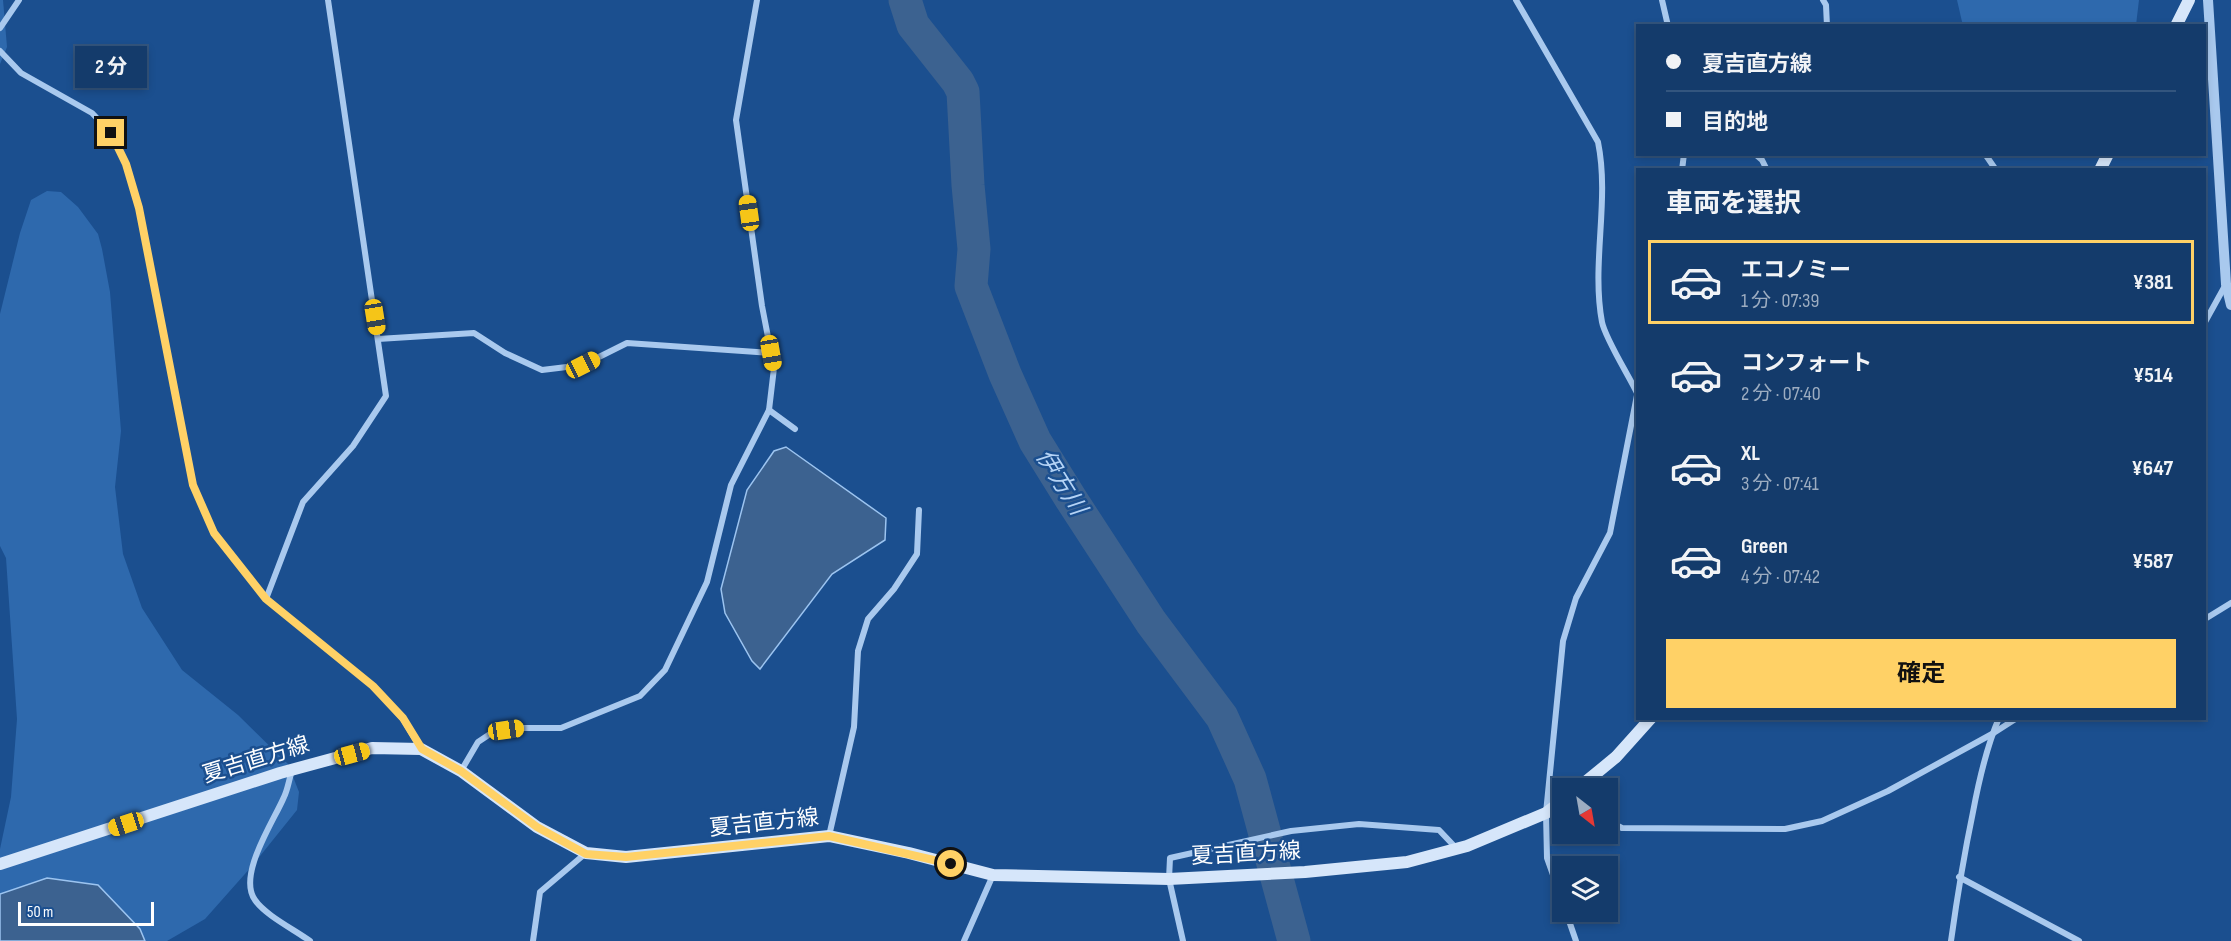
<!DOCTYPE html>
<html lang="ja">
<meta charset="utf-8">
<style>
body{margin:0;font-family:"Sofia Sans Condensed","Noto Sans JP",sans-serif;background:#214673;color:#f1f3f6;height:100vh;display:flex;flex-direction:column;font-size:22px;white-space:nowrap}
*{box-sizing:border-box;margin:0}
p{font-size:20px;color:#9dadc1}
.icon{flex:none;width:33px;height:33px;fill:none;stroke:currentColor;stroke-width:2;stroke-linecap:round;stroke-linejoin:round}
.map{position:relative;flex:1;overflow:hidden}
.drawer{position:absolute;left:1636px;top:168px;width:570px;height:552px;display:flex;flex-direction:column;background:#143b6b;border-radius:0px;box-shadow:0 3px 9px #0003,0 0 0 2px #33557e}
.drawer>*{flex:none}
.hud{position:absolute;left:1636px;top:24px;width:570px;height:132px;border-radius:0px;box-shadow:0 3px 9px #0003,0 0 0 2px #33557e;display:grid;align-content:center;height:132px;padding:0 30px;background:#143b6b}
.needle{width:39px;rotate:149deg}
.tools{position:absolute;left:1552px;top:778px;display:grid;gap:12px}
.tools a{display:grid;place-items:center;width:66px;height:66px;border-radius:0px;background:#143b6b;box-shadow:0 3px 9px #0003,0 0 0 2px #33557e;font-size:30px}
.scale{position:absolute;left:18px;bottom:15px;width:136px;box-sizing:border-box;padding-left:6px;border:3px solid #fff;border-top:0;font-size:16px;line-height:21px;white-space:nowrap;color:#fff;-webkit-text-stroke:4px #1b4f8f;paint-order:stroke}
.end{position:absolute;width:27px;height:27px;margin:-14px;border:8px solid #ffd166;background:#111;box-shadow:0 0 0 3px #111}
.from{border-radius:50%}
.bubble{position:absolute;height:42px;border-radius:0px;background:#143b6b;box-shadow:0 3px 9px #0003,0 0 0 2px #33557e;font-size:20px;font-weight:700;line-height:42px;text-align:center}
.car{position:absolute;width:18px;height:36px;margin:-18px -9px;border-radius:8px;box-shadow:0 0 4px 2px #0007;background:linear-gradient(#f5c518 24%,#345 0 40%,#f5c518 0 76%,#345 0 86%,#f5c518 0)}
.hud b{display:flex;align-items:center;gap:21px;height:57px;font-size:22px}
.hud b+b{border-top:2px solid #33557e}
.hud i{width:15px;height:15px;background:#f1f3f6}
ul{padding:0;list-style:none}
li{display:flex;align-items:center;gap:18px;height:84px;margin:0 12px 9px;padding:0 18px;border:3px solid transparent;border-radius:0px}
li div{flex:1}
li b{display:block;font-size:22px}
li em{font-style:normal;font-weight:700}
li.on{border-color:#ffd166}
li>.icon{width:54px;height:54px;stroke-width:1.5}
h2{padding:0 30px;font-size:27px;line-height:72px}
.action{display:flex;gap:12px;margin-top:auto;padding:12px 30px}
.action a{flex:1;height:69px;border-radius:0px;background:#ffd166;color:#111;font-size:24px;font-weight:700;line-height:69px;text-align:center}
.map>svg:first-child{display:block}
</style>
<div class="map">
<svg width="2231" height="941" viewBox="0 0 2231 941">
<rect width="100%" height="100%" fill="#1b4f8f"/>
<!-- green -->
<g fill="#2e69ad">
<path d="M0 0H3L7 47 0 64Z"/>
<path d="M1957 0H2139L2136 25 1963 26Z"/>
<path d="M47 191 61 192 78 207 98 234 102 249 110 292 121 431 115 487 123 554 142 608 182 670 238 715 288 764 299 792 297 810 252 866 205 919 167 941H32L0 897V849L11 797 17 719 6 558 0 546V314L20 233 31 200Z"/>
</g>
<!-- water -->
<g fill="#3c6290" stroke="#9cc4f0" stroke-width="1.5">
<path d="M786 447 886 518 885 540 832 574 760 669 752 661 725 613 721 589 747 490 774 451Z"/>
<path d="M47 878 98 885 140 929 145 941H0V894Z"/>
</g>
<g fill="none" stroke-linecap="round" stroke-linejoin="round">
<!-- river -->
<path stroke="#3c6290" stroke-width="33" d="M905 0 913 25 958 82 963 92 968 185 974 249 971 286 1005 374 1035 441 1071 499 1151 622 1222 717 1250 779 1294 941"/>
<!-- minor -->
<g stroke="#a9c9ee" stroke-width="6">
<path d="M1516 0 1598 142C1610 201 1591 263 1602 322 1605 338 1629 376 1637 393"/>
<path d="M1662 0 1668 26"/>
<path d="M1823 0 1826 5 1827 26"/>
<path d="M0 28 19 0"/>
<path d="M0 51 21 73 92 113 111 133 126 164 139 209 193 485 214 533 266 599 373 686 403 719 421 749"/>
<path d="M1755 154 1762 160 1767 170"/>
<path d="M1985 154 1996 170"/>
<path d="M1682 170 1684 154"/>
<path d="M2205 322 2226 284"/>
<path d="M378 339 474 333 505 353 542 370 583 365 627 343 771 353"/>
<path d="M769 410 795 429"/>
<path d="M266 599 303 502 353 446 386 396 328 0"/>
<path d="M2205 619 2231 603"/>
<path d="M292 771C289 779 288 789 284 797 274 821 237 875 255 900 265 915 295 930 310 941"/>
<path d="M461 771 478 742 493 732 519 728H561L640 696 665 670 707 582 731 485 769 410 774 368 762 306 736 120 757 0"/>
<path d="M1608 821 1622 828 1785 829 1822 821 1888 791 1992 734 2017 718"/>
<path d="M829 836 854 727 858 651 868 619 894 589 917 554 919 510"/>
<path d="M1959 877 2079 941"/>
<path d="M1563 903 1547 858 1546 813 1563 641 1576 598 1610 533 1638 390"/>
<path d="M1566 912 1576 941"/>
<path d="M533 941 540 892 586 853"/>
<path d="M964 941 993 875"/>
<path d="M1183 941 1169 879 1170 858 1291 831 1359 824 1439 830 1457 849"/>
<path d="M1951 941C1957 898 1964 855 1973 812 1979 780 1986 748 1999 718"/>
</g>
<!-- tertiary -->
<path stroke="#a9c9ee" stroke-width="10" d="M2208 0 2226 284 2231 305"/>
<!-- secondary -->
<g stroke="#d6e6fa" stroke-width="12">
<path d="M2176 26 2189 0"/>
<path d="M2100 170 2108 154"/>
<path d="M1577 789 1616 757 1651 718"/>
<path d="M0 864 280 773 372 748 421 749 461 771 537 827 586 853 626 857 829 836 909 853 993 875 1169 879 1305 872 1407 862 1467 846 1546 813 1563 800"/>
</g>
</g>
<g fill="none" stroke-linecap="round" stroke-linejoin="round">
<!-- route -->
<path stroke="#ffd166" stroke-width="8" d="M111 133 126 164 139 208 193 485 214 533 266 599 373 686 403 718 422 749 461 771 537 827 586 854 626 857 829 836 951 864"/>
</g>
<g text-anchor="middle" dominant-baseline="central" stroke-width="5" stroke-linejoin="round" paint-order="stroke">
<!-- street labels -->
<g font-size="22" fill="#fff" stroke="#1b4f8f">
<text transform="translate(256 760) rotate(-17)">夏吉直方線</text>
<text transform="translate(764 823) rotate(-6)">夏吉直方線</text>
<text transform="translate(1246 854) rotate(-3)">夏吉直方線</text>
</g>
<!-- water labels -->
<g font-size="24" font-style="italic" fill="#b5d3f5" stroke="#1b4f8f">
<text transform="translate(1061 482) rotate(58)">伊方川</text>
</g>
</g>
</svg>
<div class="tools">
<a><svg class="needle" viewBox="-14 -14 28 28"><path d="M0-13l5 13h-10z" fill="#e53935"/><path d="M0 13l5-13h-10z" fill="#9dadc1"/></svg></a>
<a><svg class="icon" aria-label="layers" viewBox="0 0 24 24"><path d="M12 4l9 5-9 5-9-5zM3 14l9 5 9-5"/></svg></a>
</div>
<div class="scale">50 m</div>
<i class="end from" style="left:951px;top:864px"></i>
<i class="end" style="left:111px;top:133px"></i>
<div class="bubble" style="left:75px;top:46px;width:72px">2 分</div>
<i class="car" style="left:749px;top:213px;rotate:352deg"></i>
<i class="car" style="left:375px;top:317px;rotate:171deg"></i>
<i class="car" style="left:771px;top:353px;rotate:170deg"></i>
<i class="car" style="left:583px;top:365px;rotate:63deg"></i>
<i class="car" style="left:506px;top:730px;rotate:82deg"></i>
<i class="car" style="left:352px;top:754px;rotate:75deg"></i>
<i class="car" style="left:126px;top:824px;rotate:252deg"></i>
<div class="hud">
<b><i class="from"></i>夏吉直方線</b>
<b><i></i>目的地</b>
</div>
<section class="drawer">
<h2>車両を選択</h2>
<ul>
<li class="on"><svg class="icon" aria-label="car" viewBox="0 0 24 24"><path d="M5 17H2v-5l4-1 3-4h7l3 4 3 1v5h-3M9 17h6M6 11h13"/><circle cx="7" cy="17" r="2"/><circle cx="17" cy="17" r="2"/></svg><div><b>エコノミー</b><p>1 分 · 07:39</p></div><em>¥381</em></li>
<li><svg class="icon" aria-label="car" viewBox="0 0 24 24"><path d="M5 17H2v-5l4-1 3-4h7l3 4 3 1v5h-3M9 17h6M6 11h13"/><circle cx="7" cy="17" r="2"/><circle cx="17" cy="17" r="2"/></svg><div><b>コンフォート</b><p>2 分 · 07:40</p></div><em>¥514</em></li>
<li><svg class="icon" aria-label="car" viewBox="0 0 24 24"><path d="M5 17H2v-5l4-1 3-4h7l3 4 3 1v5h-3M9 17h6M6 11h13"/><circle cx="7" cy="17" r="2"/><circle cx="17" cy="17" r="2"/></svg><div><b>XL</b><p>3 分 · 07:41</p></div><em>¥647</em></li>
<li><svg class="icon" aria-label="car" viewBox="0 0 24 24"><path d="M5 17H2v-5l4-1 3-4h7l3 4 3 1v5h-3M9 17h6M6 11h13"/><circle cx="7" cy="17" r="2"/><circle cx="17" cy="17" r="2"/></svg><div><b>Green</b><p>4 分 · 07:42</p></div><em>¥587</em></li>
</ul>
<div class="action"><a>確定</a></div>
</section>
</div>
